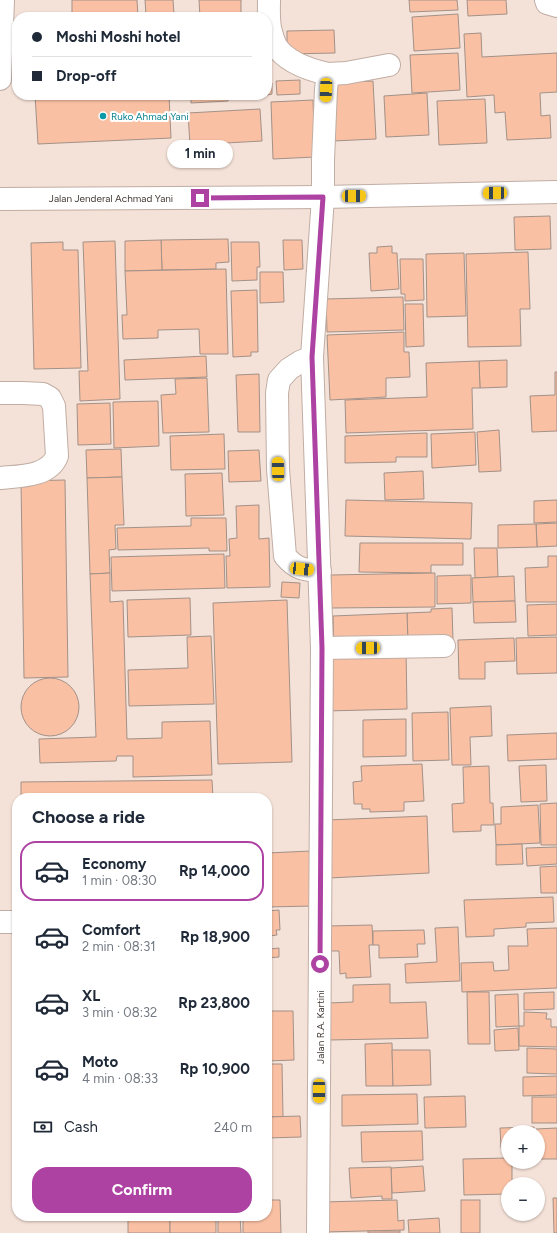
<!DOCTYPE html>
<meta charset="utf-8">
<style>
body{margin:0;font-family:Figtree,sans-serif;background:#f6f6f7;color:#1f2937;height:100vh;display:flex;flex-direction:column;font-size:15px;white-space:nowrap}
*{box-sizing:border-box;margin:0}
p{font-size:13px;color:#747a83}
.icon{flex:none;width:22px;height:22px;fill:none;stroke:currentColor;stroke-width:2;stroke-linecap:round;stroke-linejoin:round}
.map{position:relative;flex:1;overflow:hidden}
.side{position:absolute;left:12px;top:793px;width:260px;height:428px;display:flex;flex-direction:column;background:#fff;border-radius:16px;box-shadow:0 1px 3px #0004}
.side>*{flex:none}
.guide{position:absolute;left:12px;top:12px;width:260px;height:88px;border-radius:16px;box-shadow:0 1px 3px #0004;display:grid;align-content:center;height:88px;padding:0 20px;background:#fff}
.buttons{position:absolute;left:501px;top:1125px;display:grid;gap:8px}
.buttons a{display:grid;place-items:center;width:44px;height:44px;border-radius:50%;background:#fff;box-shadow:0 1px 3px #0004;font-size:20px}
.end{position:absolute;width:18px;height:18px;margin:-9px;border:5px solid #ad42a2;background:#fff;box-shadow:0 0 0 2px #fff}
.from{border-radius:50%}
.bubble{position:absolute;height:28px;border-radius:14px;background:#fff;box-shadow:0 1px 3px #0004;font-size:13px;font-weight:700;line-height:28px;text-align:center}
.car{position:absolute;width:12px;height:24px;margin:-12px -6px;border-radius:5px;box-shadow:0 0 3px 1px #0007;background:linear-gradient(#f5c518 24%,#345 0 40%,#f5c518 0 76%,#345 0 86%,#f5c518 0)}
.guide b{display:flex;align-items:center;gap:14px;height:38px;font-size:15px}
.guide b+b{border-top:1px solid #e0e1e3}
.guide i{width:10px;height:10px;background:#1f2937}
ul{padding:0;list-style:none}
li{display:flex;align-items:center;gap:12px;height:60px;margin:0 8px 6px;padding:0 12px;border:2px solid transparent;border-radius:16px}
li div{flex:1}
li b{display:block;font-size:15px}
li em{font-style:normal;font-weight:700}
li.current{border-color:#ad42a2}
li>.icon{width:36px;height:36px;stroke-width:1.5}
h2{padding:0 20px;font-size:18px;line-height:48px}
.pay{display:flex;align-items:center;gap:10px;height:44px;padding:0 20px;font-size:15px}
.pay p{margin-inline-start:auto}
.primary-button{display:flex;gap:8px;margin-top:auto;padding:8px 20px}
.primary-button a{flex:1;height:46px;border-radius:16px;background:#ad42a2;color:#fff;font-size:16px;font-weight:700;line-height:46px;text-align:center}
.map>svg:first-child{display:block}
</style>
<div class="map">
<svg width="557" height="1233" viewBox="0 0 557 1233">
<rect width="100%" height="100%" fill="#f4e1d7"/>
<!-- building -->
<g fill="#fac0a3" stroke="#a39188">
<path d="M72 0H137L138 17H72Z"/>
<path d="M145 0H173L174 14 146 15Z"/>
<path d="M199 0H241V17H200Z"/>
<path d="M409 0H457L458 10 410 12Z"/>
<path d="M467 0H506L507 14 468 16Z"/>
<path d="M458 14 460 48 414 51 412 17Z"/>
<path d="M334 30 335 53 287 54V31Z"/>
<path d="M481 33 482 57 557 53V92L540 93 541 116 550 115 551 138 507 140 505 112 495 113 494 95 467 97 464 34Z"/>
<path d="M458 53 460 90 412 93 410 55Z"/>
<path d="M300 80V94L277 95 276 81Z"/>
<path d="M373 81 376 139 333 141 331 83Z"/>
<path d="M267 83H272V94L267 95Z"/>
<path d="M427 93 429 135 386 137 384 96Z"/>
<path d="M35 95H169L171 138 38 144Z"/>
<path d="M191 95H228V101L191 103Z"/>
<path d="M485 99 487 143 439 145 437 101Z"/>
<path d="M313 100 315 157 273 159 271 102Z"/>
<path d="M260 109 262 141 190 145 188 113Z"/>
<path d="M550 216 551 249 515 250 514 217Z"/>
<path d="M228 239 229 262 216 263V269L162 270 161 240Z"/>
<path d="M161 240 162 270 125 271V241Z"/>
<path d="M283 240H302L303 269 284 270Z"/>
<path d="M115 241 120 399 80 401 79 371H88L83 242Z"/>
<path d="M63 242V250H78L81 368 34 369 31 243Z"/>
<path d="M231 242H259L260 267H257V280L232 281Z"/>
<path d="M392 246V253H397L399 289 371 291 369 253H377V247Z"/>
<path d="M528 252 530 309H520L521 346 468 347 466 254Z"/>
<path d="M464 253 466 316 427 317 426 254Z"/>
<path d="M400 259H423L424 300 405 301V294H401Z"/>
<path d="M226 269 228 354H200L199 329 158 330V338L123 339 122 315H127L125 271Z"/>
<path d="M260 272H283L284 302 260 303Z"/>
<path d="M257 290 258 352H251V356L233 357 231 291Z"/>
<path d="M403 297 404 330 327 332 326 299Z"/>
<path d="M405 304H423L424 346 406 347Z"/>
<path d="M404 332V352H409L410 377 386 378V397L330 400 327 335Z"/>
<path d="M206 356 207 377 125 380 124 360Z"/>
<path d="M507 360V387L480 388 479 361Z"/>
<path d="M479 361 480 388H472L473 429 346 433 345 400 427 397 426 363Z"/>
<path d="M555 372H557V431L532 432 530 396 555 395Z"/>
<path d="M259 374 260 432H238L236 375Z"/>
<path d="M207 378 209 432 163 433 161 395 176 394 175 379Z"/>
<path d="M158 401 159 446 114 448 113 402Z"/>
<path d="M110 403 111 444 78 445 77 404Z"/>
<path d="M499 430 501 471 479 472 477 432Z"/>
<path d="M475 432 476 465 432 468 431 434Z"/>
<path d="M427 433V457H396V462L345 463V436Z"/>
<path d="M224 434 225 469 171 470 170 436Z"/>
<path d="M121 449 122 477 87 478 86 450Z"/>
<path d="M259 450 261 481 229 482 228 451Z"/>
<path d="M423 471 424 499 385 500 384 473Z"/>
<path d="M222 473 224 515 186 516 185 474Z"/>
<path d="M122 477 124 525H115L116 549 109 550 110 573 90 574 87 478Z"/>
<path d="M65 480 68 677 24 678 21 481Z"/>
<path d="M346 500 472 503 471 539 345 536Z"/>
<path d="M557 500V522L534 523V501Z"/>
<path d="M259 505V539L269 538 270 587 227 588 226 556H230L229 539 237 538 236 506Z"/>
<path d="M191 518H226L227 551H209V548L118 550 117 528 191 526Z"/>
<path d="M557 523V546L537 547 536 524Z"/>
<path d="M536 524 537 547 498 548V525Z"/>
<path d="M360 543H463V565H431V573L359 572Z"/>
<path d="M474 548H497L498 577 475 578Z"/>
<path d="M224 554 225 588 112 591 111 557Z"/>
<path d="M548 556H557V602H526L525 568 548 567Z"/>
<path d="M110 573V602L123 601 127 739 162 738V722L210 721 212 775 133 777V756H117L116 761 40 763 39 739 96 737 90 574Z"/>
<path d="M435 573V607L331 608V575Z"/>
<path d="M471 575V603L437 604V576Z"/>
<path d="M514 576 515 601 473 602 472 578Z"/>
<path d="M282 582 300 583 299 598 281 597Z"/>
<path d="M190 598 191 635 128 637 127 600Z"/>
<path d="M287 600 292 762 218 764 213 603Z"/>
<path d="M515 601 516 622 474 623 473 602Z"/>
<path d="M557 604V635L528 636 527 605Z"/>
<path d="M452 608 453 641 408 643 407 613 431 612V609Z"/>
<path d="M407 613 408 643 334 646 333 616Z"/>
<path d="M211 636 214 704 129 706 128 670 188 668 187 637Z"/>
<path d="M557 637V673L517 674 516 638Z"/>
<path d="M514 638 515 661 485 662V679H459L458 640Z"/>
<path d="M406 649 407 709 325 711 324 651Z"/>
<circle cx="50" cy="707" r="29"/>
<path d="M491 706 492 736 470 737 471 765H452L450 708Z"/>
<path d="M448 712 449 760 413 761 412 713Z"/>
<path d="M406 719V756L363 757V720Z"/>
<path d="M557 733V759L508 761 507 735Z"/>
<path d="M422 764 424 801 404 802V811L370 812V809H362V804H354L353 782 362 781 361 766Z"/>
<path d="M546 765 547 801 521 802 519 766Z"/>
<path d="M489 766 490 803H493L494 825H481V831L453 832 452 804 464 803 463 767Z"/>
<path d="M212 780 213 798H21V782Z"/>
<path d="M557 803V845H541L540 804Z"/>
<path d="M538 805 540 843 496 845 495 824H501V807Z"/>
<path d="M427 816 429 873 329 878 327 820Z"/>
<path d="M522 844 523 864 496 865V845Z"/>
<path d="M557 847V864L527 866 526 848Z"/>
<path d="M311 851 313 906 267 907V853Z"/>
<path d="M557 866V893H541L540 867Z"/>
<path d="M553 897 554 922 526 923V927L494 929V936L466 937 464 900Z"/>
<path d="M279 910 280 930H276L277 935 270 936V949L279 948V957L267 958V911Z"/>
<path d="M372 925 373 945H369L371 977 346 978V973L340 974 339 951H329L328 926Z"/>
<path d="M458 927 460 981 406 983 405 964 437 962 435 928Z"/>
<path d="M557 928V988L462 992 461 963 493 962 494 971 509 970 508 946H528L527 929Z"/>
<path d="M424 930 425 944H417L418 957 379 958V945H373V931Z"/>
<path d="M269 959 271 1006 267 1007V960Z"/>
<path d="M390 984V1003L426 1002 428 1038 330 1040 329 1003 353 1002V985Z"/>
<path d="M467 992H489L490 1044H468Z"/>
<path d="M554 992V1009L524 1010V993Z"/>
<path d="M518 994 519 1026 496 1027 495 995Z"/>
<path d="M267 1011H293L294 1060 267 1061Z"/>
<path d="M524 1012 547 1013 546 1019H551V1027H557V1047L519 1046V1026H524Z"/>
<path d="M518 1028 519 1050 495 1051 494 1030Z"/>
<path d="M392 1043 393 1086H366L365 1044Z"/>
<path d="M527 1048 557 1049V1074L527 1073Z"/>
<path d="M392 1050H430L431 1085 393 1086Z"/>
<path d="M267 1064H282L283 1117H267Z"/>
<path d="M557 1076V1095L523 1096V1077Z"/>
<path d="M417 1094 418 1124 342 1126V1095Z"/>
<path d="M465 1096 466 1127 425 1128 424 1097Z"/>
<rect x="532" y="1097" width="25" height="26"/>
<path d="M300 1116 301 1137 267 1138V1117Z"/>
<path d="M534 1127 535 1132H508V1148H501L500 1128Z"/>
<path d="M557 1128V1159H538V1132H536V1129Z"/>
<path d="M422 1131 423 1160 362 1162 361 1132Z"/>
<path d="M508 1158V1162H512V1184H508V1194L464 1195 463 1159Z"/>
<path d="M423 1166 425 1191 392 1193 391 1168Z"/>
<path d="M391 1167 392 1199H382V1196L351 1198 349 1168Z"/>
<path d="M553 1198H557V1233H554Z"/>
<path d="M267 1200H280L281 1233H243V1216H267Z"/>
<path d="M397 1200 398 1221 404 1220V1230L324 1232 323 1202Z"/>
<rect x="461" y="1200" width="19" height="33"/>
<rect x="128" y="1216" width="42" height="17"/>
<rect x="170" y="1216" width="46" height="17"/>
<path d="M218 1216H240L241 1233H218Z"/>
<path d="M439 1218 440 1233H409L408 1220Z"/>
<rect x="368" y="1231" width="32" height="2"/>
</g>
<g fill="none" stroke-linecap="round" stroke-linejoin="round">
<defs>
<g id="minor">
<path d="M269 0C269 10 268 22 271 32 272 36 274 42 276 46 287 63 310 70 328 74"/>
<path d="M546 0 547 3 557 6"/>
<path d="M312 357 300 362 289 369 279 380 277 393 278 469 285 556C296 569 304 570 320 571"/>
<path d="M0 393H23L43 394 50 398 54 406 57 456C49 477 19 476 0 478"/>
<path d="M322 648 444 646"/>
<path d="M0 922H17"/>
<path d="M318 1233 322 648 312 357 323 197V160L326 89 328 74 346 73 389 65"/>
</g>
<g id="major">
<path d="M0 79 3 0"/>
<path d="M0 199 323 197 557 192"/>
</g>
</defs>
<!-- minor casing -->
<use href="#minor" stroke="#c0ada4" stroke-width="24"/>
<!-- major casing -->
<use href="#major" stroke="#c0ada4" stroke-width="24"/>
<!-- minor -->
<use href="#minor" stroke="#fff" stroke-width="22"/>
<!-- major -->
<use href="#major" stroke="#fff" stroke-width="22"/>
</g>
<g fill="none" stroke-linecap="round" stroke-linejoin="round">
<!-- route -->
<path stroke="#ad42a2" stroke-width="5" d="M200 198 323 197 312 357 322 648 320 964"/>
</g>
<!-- markers -->
<circle fill="#0f9aa8" stroke="#fff" stroke-width="1.5" cx="103" cy="116" r="4"/>
<g text-anchor="middle" dominant-baseline="central" stroke-width="4" stroke-linejoin="round" paint-order="stroke">
<!-- culture labels -->
<g font-size="10" fill="#0d838f" stroke="#fff" text-anchor="start">
<text x="111" y="116">Ruko Ahmad Yani</text>
</g>
<!-- street labels -->
<g font-size="10" fill="#423a36" stroke="#fff">
<text x="111" y="198">Jalan Jenderal Achmad Yani</text>
<text transform="translate(320 1027) rotate(-90)">Jalan R.A. Kartini</text>
</g>
</g>
</svg>
<div class="buttons">
<a>+</a>
<a>−</a>
</div>
<i class="end from" style="left:320px;top:964px"></i>
<i class="end" style="left:200px;top:198px"></i>
<div class="bubble" style="left:167px;top:140px;width:66px">1 min</div>
<i class="car" style="left:326px;top:90px;rotate:182deg"></i>
<i class="car" style="left:495px;top:193px;rotate:269deg"></i>
<i class="car" style="left:354px;top:196px;rotate:89deg"></i>
<i class="car" style="left:278px;top:469px;rotate:359deg"></i>
<i class="car" style="left:302px;top:569px;rotate:96deg"></i>
<i class="car" style="left:368px;top:648px;rotate:269deg"></i>
<i class="car" style="left:319px;top:1091px;rotate:180deg"></i>
<div class="guide">
<b><i class="from"></i>Moshi Moshi hotel</b>
<b><i></i>Drop-off</b>
</div>
<section class="side">
<h2>Choose a ride</h2>
<ul>
<li class="current"><svg class="icon" aria-label="car" viewBox="0 0 24 24"><path d="M5 17H2v-5l4-1 3-4h7l3 4 3 1v5h-3M9 17h6M6 11h13"/><circle cx="7" cy="17" r="2"/><circle cx="17" cy="17" r="2"/></svg><div><b>Economy</b><p>1 min · 08:30</p></div><em>Rp 14,000</em></li>
<li><svg class="icon" aria-label="car" viewBox="0 0 24 24"><path d="M5 17H2v-5l4-1 3-4h7l3 4 3 1v5h-3M9 17h6M6 11h13"/><circle cx="7" cy="17" r="2"/><circle cx="17" cy="17" r="2"/></svg><div><b>Comfort</b><p>2 min · 08:31</p></div><em>Rp 18,900</em></li>
<li><svg class="icon" aria-label="car" viewBox="0 0 24 24"><path d="M5 17H2v-5l4-1 3-4h7l3 4 3 1v5h-3M9 17h6M6 11h13"/><circle cx="7" cy="17" r="2"/><circle cx="17" cy="17" r="2"/></svg><div><b>XL</b><p>3 min · 08:32</p></div><em>Rp 23,800</em></li>
<li><svg class="icon" aria-label="car" viewBox="0 0 24 24"><path d="M5 17H2v-5l4-1 3-4h7l3 4 3 1v5h-3M9 17h6M6 11h13"/><circle cx="7" cy="17" r="2"/><circle cx="17" cy="17" r="2"/></svg><div><b>Moto</b><p>4 min · 08:33</p></div><em>Rp 10,900</em></li>
</ul>
<div class="pay"><svg class="icon" aria-label="cash" viewBox="0 0 24 24"><path d="M3 7h18v10H3z"/><circle cx="12" cy="12" r="2"/></svg>Cash<p>240 m</p></div>
<div class="primary-button"><a>Confirm</a></div>
</section>
</div>
